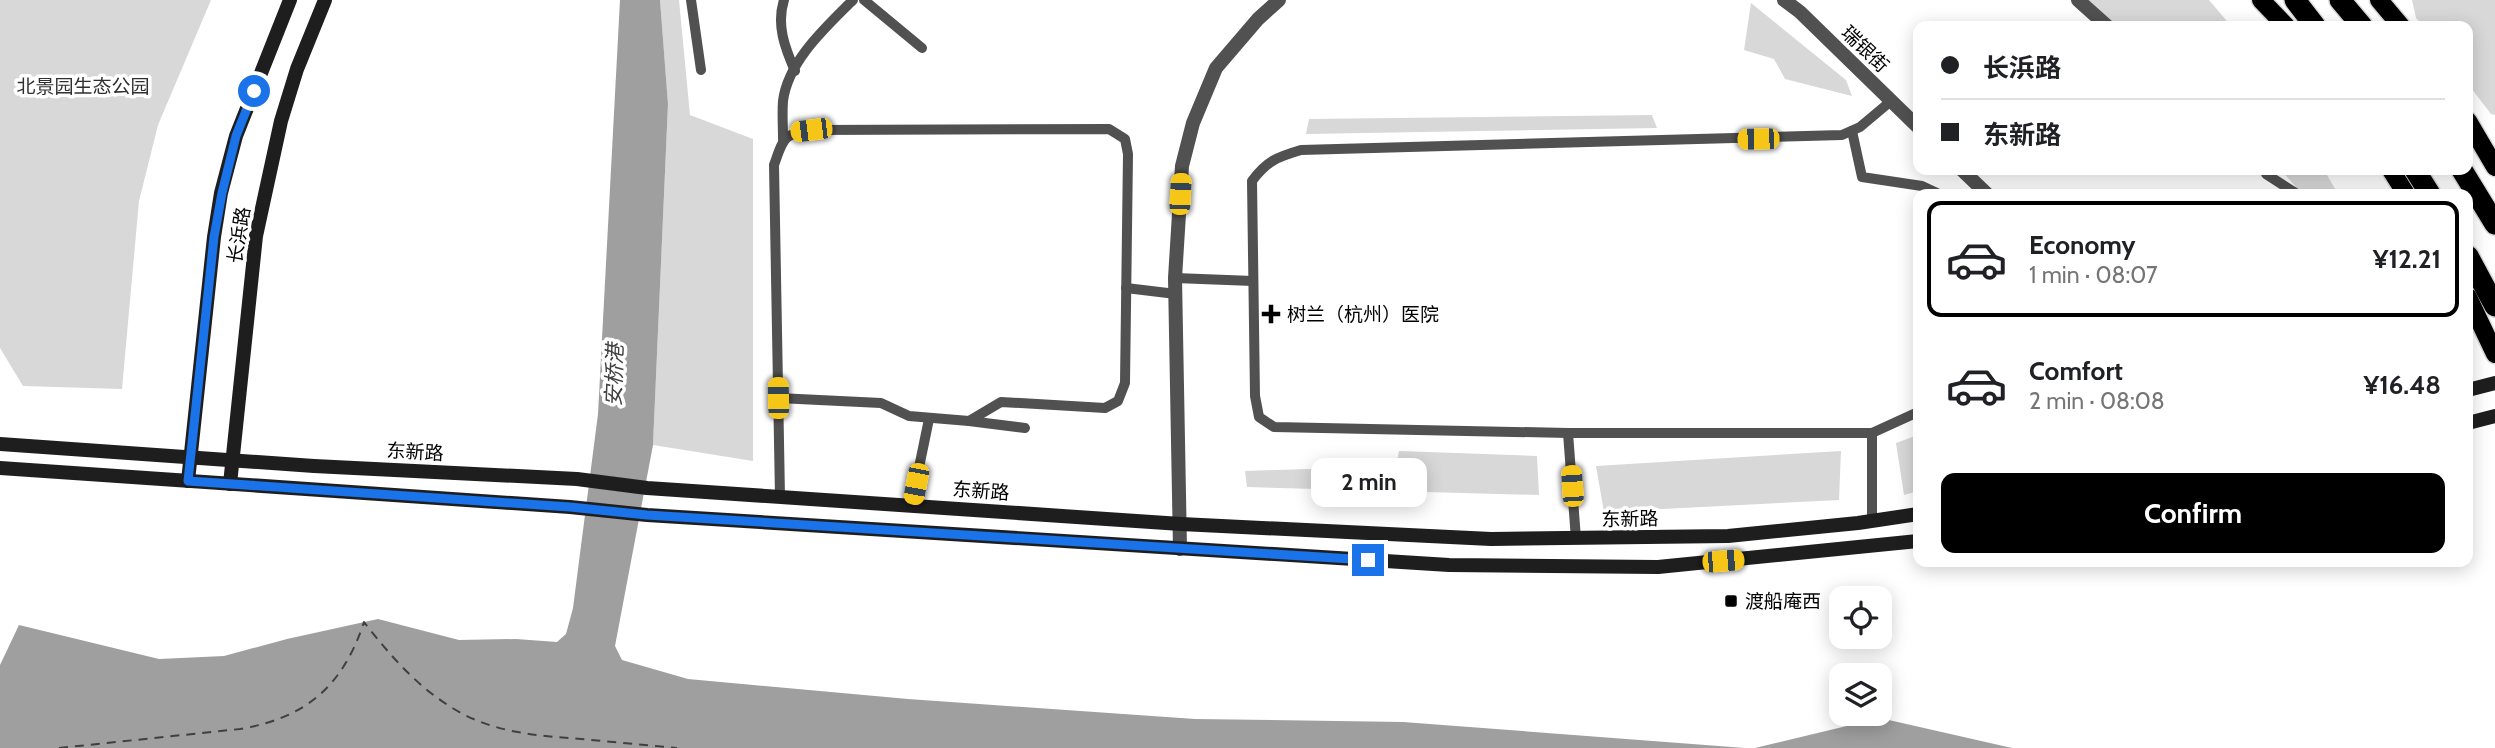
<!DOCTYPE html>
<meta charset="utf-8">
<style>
body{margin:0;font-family:Cabin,"Noto Sans SC",sans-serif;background:#f6f6f6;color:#202124;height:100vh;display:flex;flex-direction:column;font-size:26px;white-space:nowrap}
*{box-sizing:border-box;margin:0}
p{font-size:23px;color:#757577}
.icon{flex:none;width:38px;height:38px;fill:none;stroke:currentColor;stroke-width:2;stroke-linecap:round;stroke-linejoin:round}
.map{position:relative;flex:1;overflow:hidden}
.drawer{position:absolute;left:1913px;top:189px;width:560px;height:378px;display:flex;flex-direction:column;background:#fff;border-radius:14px;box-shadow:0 4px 18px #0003}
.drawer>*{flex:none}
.top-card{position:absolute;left:1913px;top:21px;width:560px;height:154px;border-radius:14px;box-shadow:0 4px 18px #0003;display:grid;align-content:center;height:154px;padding:0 28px;background:#fff}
.controls{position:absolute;left:1829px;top:586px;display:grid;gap:14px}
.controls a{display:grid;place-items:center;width:63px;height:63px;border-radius:14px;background:#fff;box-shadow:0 4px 18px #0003;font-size:35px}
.end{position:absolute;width:32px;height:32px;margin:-16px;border:9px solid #1a73e8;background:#fff;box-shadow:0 0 0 4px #fff}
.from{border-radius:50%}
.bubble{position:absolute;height:49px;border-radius:14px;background:#fff;box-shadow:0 4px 18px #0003;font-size:23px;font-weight:800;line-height:49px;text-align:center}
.car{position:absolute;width:21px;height:42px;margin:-21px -10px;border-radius:9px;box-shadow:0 0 5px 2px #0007;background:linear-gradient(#f5c518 24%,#345 0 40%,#f5c518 0 76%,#345 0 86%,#f5c518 0)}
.top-card b{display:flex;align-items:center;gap:24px;height:66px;font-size:26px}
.top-card b+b{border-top:2px solid #e0e0e0}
.top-card i{width:18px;height:18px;background:#202124}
ul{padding:12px 0 0;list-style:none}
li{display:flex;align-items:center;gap:21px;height:116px;margin:0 14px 10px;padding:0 14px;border:4px solid transparent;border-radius:14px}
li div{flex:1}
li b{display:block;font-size:26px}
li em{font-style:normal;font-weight:800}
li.selected{border-color:#000}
li>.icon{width:63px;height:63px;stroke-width:1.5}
.action{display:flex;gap:14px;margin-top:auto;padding:14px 28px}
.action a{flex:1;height:80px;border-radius:14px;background:#000;color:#fff;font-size:28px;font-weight:800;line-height:80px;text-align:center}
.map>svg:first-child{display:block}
</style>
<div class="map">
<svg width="2495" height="748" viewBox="0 0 2495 748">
<rect width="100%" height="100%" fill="#fff"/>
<!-- green -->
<g fill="#d8d8d8">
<path d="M0 0H211L158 125 139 201 122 389 23 386 0 348Z"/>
<path d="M660 0H679L690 115 753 139V461L653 445 668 104Z"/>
<path d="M2086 0H2209L2231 26H2116Z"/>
<path d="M2412 0H2495V115L2491 114 2468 84V26H2423L2416 18Z"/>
<path d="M1751 3 1846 80 1852 96 1785 79 1774 59 1744 50Z"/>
<path d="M1652 115 1657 128 1306 134 1309 119Z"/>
<path d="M2281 170H2324L2338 194H2302Z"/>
<path d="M1918 435V491L1904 495 1896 443Z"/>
<path d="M1399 451 1537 456 1539 495 1247 487 1245 471 1396 466Z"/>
<path d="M1841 451 1839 500 1604 512 1596 466Z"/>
</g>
<!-- water -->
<g fill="#9f9f9f">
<path d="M620 0H660L668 104 653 445 615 646 622 660 688 679 908 699 1195 719 1403 722 1745 748H0V665L19 625 159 659 224 656 287 639 378 619 459 640 516 639 557 642 566 634 573 608 598 414Z"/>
<path d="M1880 718 2012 748H1755Z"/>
</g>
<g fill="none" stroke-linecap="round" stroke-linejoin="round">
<!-- ferry -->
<path stroke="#404040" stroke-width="2" stroke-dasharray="9 7" stroke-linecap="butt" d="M59 748 240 729C306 718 343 686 364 622 392 658 421 691 461 713 498 733 540 736 581 739 613 742 645 745 677 748"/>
<defs>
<g id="primary">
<path d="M2261 0 2286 26"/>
<path d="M2379 0 2401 26"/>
<path d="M2468 121 2495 167"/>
<path d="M2391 170 2406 194"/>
<path d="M2468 297 2495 354"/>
</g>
<g id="highway">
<path d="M2295 0 2315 26"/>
<path d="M2340 0 2362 26"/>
<path d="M2415 170 2430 194"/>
<path d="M2462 170 2495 224"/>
<path d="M2468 256 2495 306"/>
</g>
</defs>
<!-- primary casing -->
<use href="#primary" stroke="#dbdbdb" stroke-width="21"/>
<!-- highway casing -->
<use href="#highway" stroke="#dbdbdb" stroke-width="24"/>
<!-- lane -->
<g stroke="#515151" stroke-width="10">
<path d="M691 0 701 70"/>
<path d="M784 0C776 25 785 48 795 71"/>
<path d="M864 0 922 48"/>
<path d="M1891 101 1860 127 1842 135 1301 150C1277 157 1267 161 1252 181L1255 396 1259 417 1274 427 1568 433H1872L1918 412"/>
<path d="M1852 131 1862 177 1922 186 1939 194"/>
<path d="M783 139C783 127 782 113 783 101 788 61 826 27 853 0"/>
<path d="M2266 174 2297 194"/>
<path d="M1175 278 1253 281"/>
<path d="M1126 288 1176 294"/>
<path d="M778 398 881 403 909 416 969 421 1001 402 1105 408 1118 401 1125 383 1128 154 1125 139 1109 129 811 130C783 133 783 140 774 165L780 497"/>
<path d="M969 421 1025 428"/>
<path d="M1568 433 1576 539"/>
<path d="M911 506 929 419"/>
<path d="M1872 521V433"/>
</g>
<!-- street -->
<g stroke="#515151" stroke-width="14">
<path d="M1784 0 1800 12 1918 127"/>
<path d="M2078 0 2107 26"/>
<path d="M1962 170 1987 194"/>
<path d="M1180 549 1175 278 1182 166 1193 123 1216 68 1258 19 1279 0"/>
</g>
<!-- secondary -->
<g stroke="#1e1e1e" stroke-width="14">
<path d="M2468 390 2495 383"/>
<path d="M2468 423 2495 416"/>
<path d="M0 444 314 466 577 479 647 488 1181 524 1491 539 1728 536 1858 523 1918 514"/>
<path d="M0 468 570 507 647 515 1449 565 1658 567 1918 541"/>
<path d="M188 481 214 237 221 193 236 136 290 0"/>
<path d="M230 484 256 236 281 121 297 69 325 0"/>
</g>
<!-- primary -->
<use href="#primary" stroke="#000" stroke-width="18"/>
<!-- highway -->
<use href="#highway" stroke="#000" stroke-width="21"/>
</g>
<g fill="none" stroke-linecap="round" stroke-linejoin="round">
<!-- route -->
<path stroke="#1a73e8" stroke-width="9" d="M254 91 236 136 222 193 214 237 188 481 570 507 647 515 1368 560"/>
</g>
<!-- markers -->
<g fill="#000" stroke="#fff" stroke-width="2.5">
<path d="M1267.5 303.5h7v7h7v7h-7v7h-7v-7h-7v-7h7z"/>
<rect x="1724" y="594" width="14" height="14" rx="3.5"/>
</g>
<g text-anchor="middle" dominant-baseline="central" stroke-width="7" stroke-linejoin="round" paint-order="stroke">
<!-- street labels -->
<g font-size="19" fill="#000" stroke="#fff">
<text transform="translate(1865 49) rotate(44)">瑞银街</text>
<text transform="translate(239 235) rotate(-81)">长浜路</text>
<text transform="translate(415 452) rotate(3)">东新路</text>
<text transform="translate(981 491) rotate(4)">东新路</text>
<text transform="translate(1630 519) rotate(-1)">东新路</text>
</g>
<!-- park labels -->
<g font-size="19" fill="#2f2f2f" stroke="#fff">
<text x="83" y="86">北景园生态公园</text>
</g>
<!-- poi labels -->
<g font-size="19" fill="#000" stroke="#fff" text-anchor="start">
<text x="1287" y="314">树兰（杭州）医院</text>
<text x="1745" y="601">渡船庵西</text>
</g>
<!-- water labels -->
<g font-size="21" font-style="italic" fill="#404040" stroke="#fff">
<text transform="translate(614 375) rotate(-88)">安桥港</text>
</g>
</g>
</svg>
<div class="controls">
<a><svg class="icon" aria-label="locate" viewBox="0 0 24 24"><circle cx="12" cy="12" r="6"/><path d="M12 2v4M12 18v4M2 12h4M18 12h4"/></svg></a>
<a><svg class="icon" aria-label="layers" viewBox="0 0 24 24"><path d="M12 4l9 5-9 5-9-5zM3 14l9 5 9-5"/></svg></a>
</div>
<i class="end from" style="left:254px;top:91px"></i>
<i class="end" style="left:1368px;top:560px"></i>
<div class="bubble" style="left:1311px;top:458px;width:116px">2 min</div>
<i class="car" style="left:811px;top:130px;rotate:263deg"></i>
<i class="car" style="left:1758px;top:139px;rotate:269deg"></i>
<i class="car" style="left:1180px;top:194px;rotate:3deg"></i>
<i class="car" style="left:778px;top:398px;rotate:359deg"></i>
<i class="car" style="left:916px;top:484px;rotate:191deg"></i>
<i class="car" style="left:1572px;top:486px;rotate:356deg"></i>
<i class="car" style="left:1723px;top:561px;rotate:85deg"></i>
<div class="top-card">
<b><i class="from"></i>长浜路</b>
<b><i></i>东新路</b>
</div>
<section class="drawer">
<ul>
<li class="selected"><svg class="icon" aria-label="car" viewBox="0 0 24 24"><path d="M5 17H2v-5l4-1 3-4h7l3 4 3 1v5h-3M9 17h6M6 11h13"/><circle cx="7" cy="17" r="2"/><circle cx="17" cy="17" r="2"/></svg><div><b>Economy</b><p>1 min · 08:07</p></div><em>¥12.21</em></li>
<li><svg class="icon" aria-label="car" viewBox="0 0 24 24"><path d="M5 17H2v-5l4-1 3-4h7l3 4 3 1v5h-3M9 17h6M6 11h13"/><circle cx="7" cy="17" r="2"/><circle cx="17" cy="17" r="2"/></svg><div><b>Comfort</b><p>2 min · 08:08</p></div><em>¥16.48</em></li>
</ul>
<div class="action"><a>Confirm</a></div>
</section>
</div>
